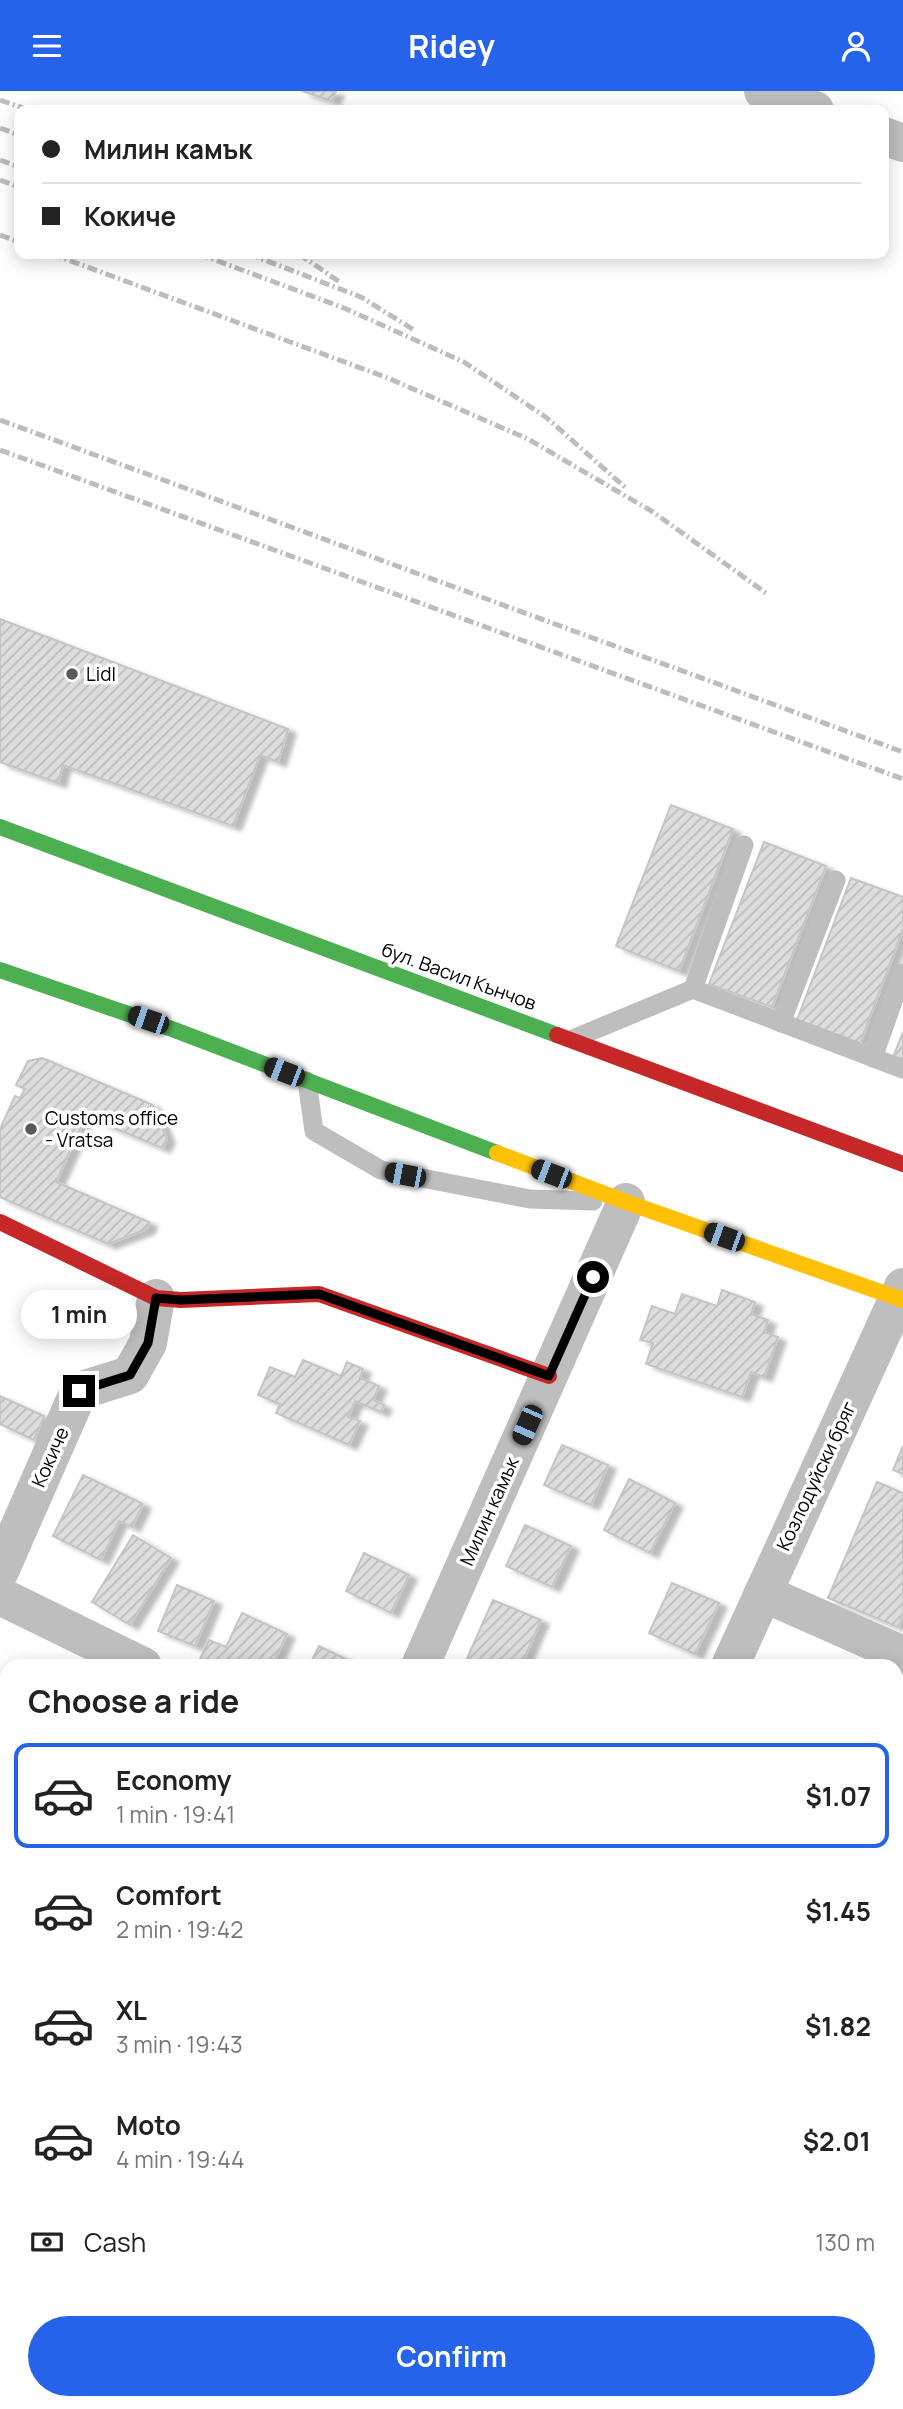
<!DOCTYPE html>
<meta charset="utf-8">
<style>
body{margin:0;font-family:Manrope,sans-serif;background:#f2f2f2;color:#222;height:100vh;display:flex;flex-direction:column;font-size:26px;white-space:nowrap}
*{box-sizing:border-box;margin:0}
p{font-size:23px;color:#767676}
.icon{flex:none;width:38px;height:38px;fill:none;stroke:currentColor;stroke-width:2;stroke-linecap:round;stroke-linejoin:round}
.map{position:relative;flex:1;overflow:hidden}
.drawer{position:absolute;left:0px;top:1568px;width:903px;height:751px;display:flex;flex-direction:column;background:#fff;border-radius:21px 21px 0 0;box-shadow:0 4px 18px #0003}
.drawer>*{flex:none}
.hud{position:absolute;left:14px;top:14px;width:875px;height:154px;border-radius:14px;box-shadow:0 4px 18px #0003;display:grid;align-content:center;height:154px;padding:0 28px;background:#fff}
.end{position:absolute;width:32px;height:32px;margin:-16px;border:9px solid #000;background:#fff;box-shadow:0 0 0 4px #fff}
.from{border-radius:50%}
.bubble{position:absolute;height:49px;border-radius:24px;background:#fff;box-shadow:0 4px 18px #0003;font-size:23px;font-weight:700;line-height:49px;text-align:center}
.car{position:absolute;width:21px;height:42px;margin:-21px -10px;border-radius:9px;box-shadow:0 0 5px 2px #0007;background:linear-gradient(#222 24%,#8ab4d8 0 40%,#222 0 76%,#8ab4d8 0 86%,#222 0)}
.hud b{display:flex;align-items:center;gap:24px;height:66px;font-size:26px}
.hud b+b{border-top:2px solid #e0e0e0}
.hud i{width:18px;height:18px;background:#222}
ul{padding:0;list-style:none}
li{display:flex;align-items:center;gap:21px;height:105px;margin:0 14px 10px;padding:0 14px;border:4px solid transparent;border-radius:14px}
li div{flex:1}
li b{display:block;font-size:26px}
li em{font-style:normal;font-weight:700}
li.on{border-color:#2563eb}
li>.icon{width:63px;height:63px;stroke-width:1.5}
h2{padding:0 28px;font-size:32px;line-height:84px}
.pay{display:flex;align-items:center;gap:18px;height:77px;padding:0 28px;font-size:26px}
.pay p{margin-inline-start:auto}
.primary-button{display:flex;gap:14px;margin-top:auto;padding:14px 28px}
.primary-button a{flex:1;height:80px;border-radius:42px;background:#2563eb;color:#fff;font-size:28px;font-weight:700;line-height:80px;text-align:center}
header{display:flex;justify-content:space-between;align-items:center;height:91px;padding:0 28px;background:#2563eb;color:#fff;font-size:32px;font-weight:700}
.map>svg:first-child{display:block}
</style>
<header><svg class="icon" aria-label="menu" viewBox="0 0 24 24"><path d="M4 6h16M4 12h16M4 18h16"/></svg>Ridey<svg class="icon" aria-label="person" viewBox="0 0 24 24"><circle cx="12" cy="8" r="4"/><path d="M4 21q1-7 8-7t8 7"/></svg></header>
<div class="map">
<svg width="903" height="2318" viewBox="0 0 903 2318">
<defs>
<pattern id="building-hatch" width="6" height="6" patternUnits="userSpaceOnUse" patternTransform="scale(1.75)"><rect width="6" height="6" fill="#ddd"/><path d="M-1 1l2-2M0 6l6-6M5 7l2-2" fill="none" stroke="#bcbcbc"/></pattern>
<filter id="shadow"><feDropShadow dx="8" dy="4.5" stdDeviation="2" flood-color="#0004"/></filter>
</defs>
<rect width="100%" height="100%" fill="#fff"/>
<!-- building -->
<g fill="url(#building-hatch)" stroke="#c5c5c5" stroke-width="2" filter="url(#shadow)">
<path d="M302 0H336L332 10Z"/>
<path d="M0 528 288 638 278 671 260 664 233 735 63 674 58 692 0 671Z"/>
<path d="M671 714 733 738 679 880 616 855Z"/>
<path d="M764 751 826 775 772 916 709 893Z"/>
<path d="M851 787 903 806V838L860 952 797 929Z"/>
<path d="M903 941V970L893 966Z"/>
<path d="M42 967 153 1014 167 1048 162 1057 86 1025 56 1091 149 1131 147 1138 108 1153 0 1106V1038L15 1005 20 1007 25 998 16 994 28 970Z"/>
<path d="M722 1199 755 1211 751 1223 768 1229 764 1241 778 1246 764 1286 751 1281 742 1306 646 1273 653 1252 640 1249 652 1215 675 1223 682 1203 717 1215Z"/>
<path d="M303 1269 341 1285 347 1271 363 1278 360 1287 379 1295 373 1309 384 1314 381 1321 355 1310 348 1326 360 1330 349 1354 276 1322 280 1313 258 1304 270 1276 295 1286Z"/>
<path d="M0 1305 44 1325 34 1349 0 1333Z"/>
<path d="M562 1354 608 1374 591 1414 544 1394Z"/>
<path d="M903 1355V1383L893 1379Z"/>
<path d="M83 1384 143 1413 132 1436 119 1430 101 1469 53 1445Z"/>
<path d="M629 1388 675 1412 650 1462 604 1439Z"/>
<path d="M877 1391 903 1402V1523L898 1536 828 1507Z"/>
<path d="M525 1434 571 1455 552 1496 506 1475Z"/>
<path d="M133 1444 171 1467 130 1534 92 1511Z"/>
<path d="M364 1462 409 1484 391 1522 346 1500Z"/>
<path d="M672 1492 719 1512 695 1563 649 1542Z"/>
<path d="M177 1494 214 1510 195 1555 158 1540Z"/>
<path d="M493 1509 541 1529 521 1575H471L465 1572Z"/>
<path d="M242 1522 287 1543 272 1575H216L200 1568 209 1549 226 1556Z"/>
<path d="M319 1555 358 1574 357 1575H309Z"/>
<path d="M2 1614 7 1617V1685L0 1681V1618Z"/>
<path d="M0 1828 7 1832V1953L0 1949V1937L6 1926 0 1924Z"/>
<path d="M903 1866V1895L896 1892V1880Z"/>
<path d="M896 1992 903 1996V2081L896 2077Z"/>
<path d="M7 2132V2203L0 2200V2147Z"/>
<path d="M896 2188 903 2192V2241L896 2238Z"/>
<path d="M903 2242V2318H812L800 2312H896V2257Z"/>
<path d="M61 2312H135L132 2318H65L60 2316Z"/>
<path d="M336 2312H365L362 2318H338L334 2316Z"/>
</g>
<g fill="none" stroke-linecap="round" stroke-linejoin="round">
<!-- lane -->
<g stroke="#bebebe" stroke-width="19">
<path d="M693 898 744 754"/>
<path d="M781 932 836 789"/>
<path d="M575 947 693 898 903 978"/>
<path d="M873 967 903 882"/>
<path d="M307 990 314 1040 381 1079 530 1108 593 1110"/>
</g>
<!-- street -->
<g stroke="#bebebe" stroke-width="38">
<path d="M763 0 815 19"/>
<path d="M884 45 903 52"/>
<path d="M0 1480 79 1300 130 1284 148 1252 156 1207"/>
<path d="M763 1502 903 1564"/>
<path d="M0 1505 143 1575"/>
<path d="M420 1575 626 1111"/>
<path d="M730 1575 903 1196"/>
<path d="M896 1941 903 1944"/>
<path d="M0 2034 7 2038"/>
<path d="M567 2312 581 2318"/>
<path d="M162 2318 165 2312"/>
<path d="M389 2318 392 2312"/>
</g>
<!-- fast -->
<g stroke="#4caf50" stroke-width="16">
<path d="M0 736 557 944"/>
<path d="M0 879 172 938 497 1062"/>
</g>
<!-- slow -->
<path stroke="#ffc107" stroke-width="16" d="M497 1062 626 1111 903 1209"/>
<!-- jam -->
<g stroke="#c62828" stroke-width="16">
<path d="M557 944 903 1073"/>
<path d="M0 1131 156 1207 181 1209 319 1203 549 1285"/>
</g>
<!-- rail -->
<g stroke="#bdbdbd" stroke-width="5" stroke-dasharray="10 3.5 2 3.5" stroke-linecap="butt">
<path d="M0 9 29 19"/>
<path d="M0 37 19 44"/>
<path d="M0 69 19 76"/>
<path d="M0 89 19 96"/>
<path d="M0 144 19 151"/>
<path d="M52 163 388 287 528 348 653 421 766 502"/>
<path d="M199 163 344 217 464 271 547 327 627 398"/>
<path d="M249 163 361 206 414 239"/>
<path d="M299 163 341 192"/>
<path d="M0 329 903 661"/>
<path d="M0 359 903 688"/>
</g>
</g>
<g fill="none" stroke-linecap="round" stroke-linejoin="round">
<!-- route -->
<path stroke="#000" stroke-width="9" d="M79 1300 130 1284 148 1252 156 1207 181 1209 319 1203 549 1285 593 1186"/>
</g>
<!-- markers -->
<g fill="#595959" stroke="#fff" stroke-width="2.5">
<circle cx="72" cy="583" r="7"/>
<circle cx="31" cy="1038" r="7"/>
</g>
<g text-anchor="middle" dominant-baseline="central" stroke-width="7" stroke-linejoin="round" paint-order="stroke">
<!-- poi labels -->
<g font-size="19" fill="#000" stroke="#fff" text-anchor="start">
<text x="86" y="583">Lidl</text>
<text x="45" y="1027">Customs office<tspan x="45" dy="22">- Vratsa</tspan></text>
</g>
<!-- street labels -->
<g font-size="19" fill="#000" stroke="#fff">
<text transform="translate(459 885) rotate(20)">бул. Васил Кънчов</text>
<text transform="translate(50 1366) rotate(-66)">Кокиче</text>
<text transform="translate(816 1385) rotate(-65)">Козлодуйски бряг</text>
<text transform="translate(489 1420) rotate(-66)">Милин камък</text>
</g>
</g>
</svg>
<i class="end from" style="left:593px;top:1186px"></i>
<i class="end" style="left:79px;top:1300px"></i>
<div class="bubble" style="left:21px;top:1199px;width:116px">1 min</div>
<i class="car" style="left:148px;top:929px;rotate:289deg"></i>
<i class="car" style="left:284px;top:981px;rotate:291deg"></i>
<i class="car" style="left:551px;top:1083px;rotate:291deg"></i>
<i class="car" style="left:405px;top:1084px;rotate:281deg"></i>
<i class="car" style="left:724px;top:1146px;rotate:290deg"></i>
<i class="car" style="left:527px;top:1334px;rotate:204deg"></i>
<div class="hud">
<b><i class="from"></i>Милин камък</b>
<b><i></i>Кокиче</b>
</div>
<section class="drawer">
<h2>Choose a ride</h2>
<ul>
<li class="on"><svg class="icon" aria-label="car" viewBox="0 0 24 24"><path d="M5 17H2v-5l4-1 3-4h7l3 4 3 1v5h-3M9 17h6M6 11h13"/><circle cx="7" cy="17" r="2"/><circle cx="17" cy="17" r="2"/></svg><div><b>Economy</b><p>1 min · 19:41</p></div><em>$1.07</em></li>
<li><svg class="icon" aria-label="car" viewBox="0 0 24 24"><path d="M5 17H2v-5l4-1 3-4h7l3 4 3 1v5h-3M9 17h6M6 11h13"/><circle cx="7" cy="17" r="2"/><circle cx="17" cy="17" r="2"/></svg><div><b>Comfort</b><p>2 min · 19:42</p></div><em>$1.45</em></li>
<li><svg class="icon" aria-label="car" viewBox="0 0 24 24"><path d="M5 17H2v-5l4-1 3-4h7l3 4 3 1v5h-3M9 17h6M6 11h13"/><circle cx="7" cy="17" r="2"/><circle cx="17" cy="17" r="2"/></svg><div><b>XL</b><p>3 min · 19:43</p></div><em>$1.82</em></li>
<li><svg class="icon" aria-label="car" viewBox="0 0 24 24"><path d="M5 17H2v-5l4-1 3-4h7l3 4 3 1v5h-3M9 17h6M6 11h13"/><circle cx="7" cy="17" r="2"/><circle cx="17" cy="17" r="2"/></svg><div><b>Moto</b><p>4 min · 19:44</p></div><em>$2.01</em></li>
</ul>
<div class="pay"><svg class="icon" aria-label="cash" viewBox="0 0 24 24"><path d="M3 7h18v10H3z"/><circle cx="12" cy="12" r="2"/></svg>Cash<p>130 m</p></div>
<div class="primary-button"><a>Confirm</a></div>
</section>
</div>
